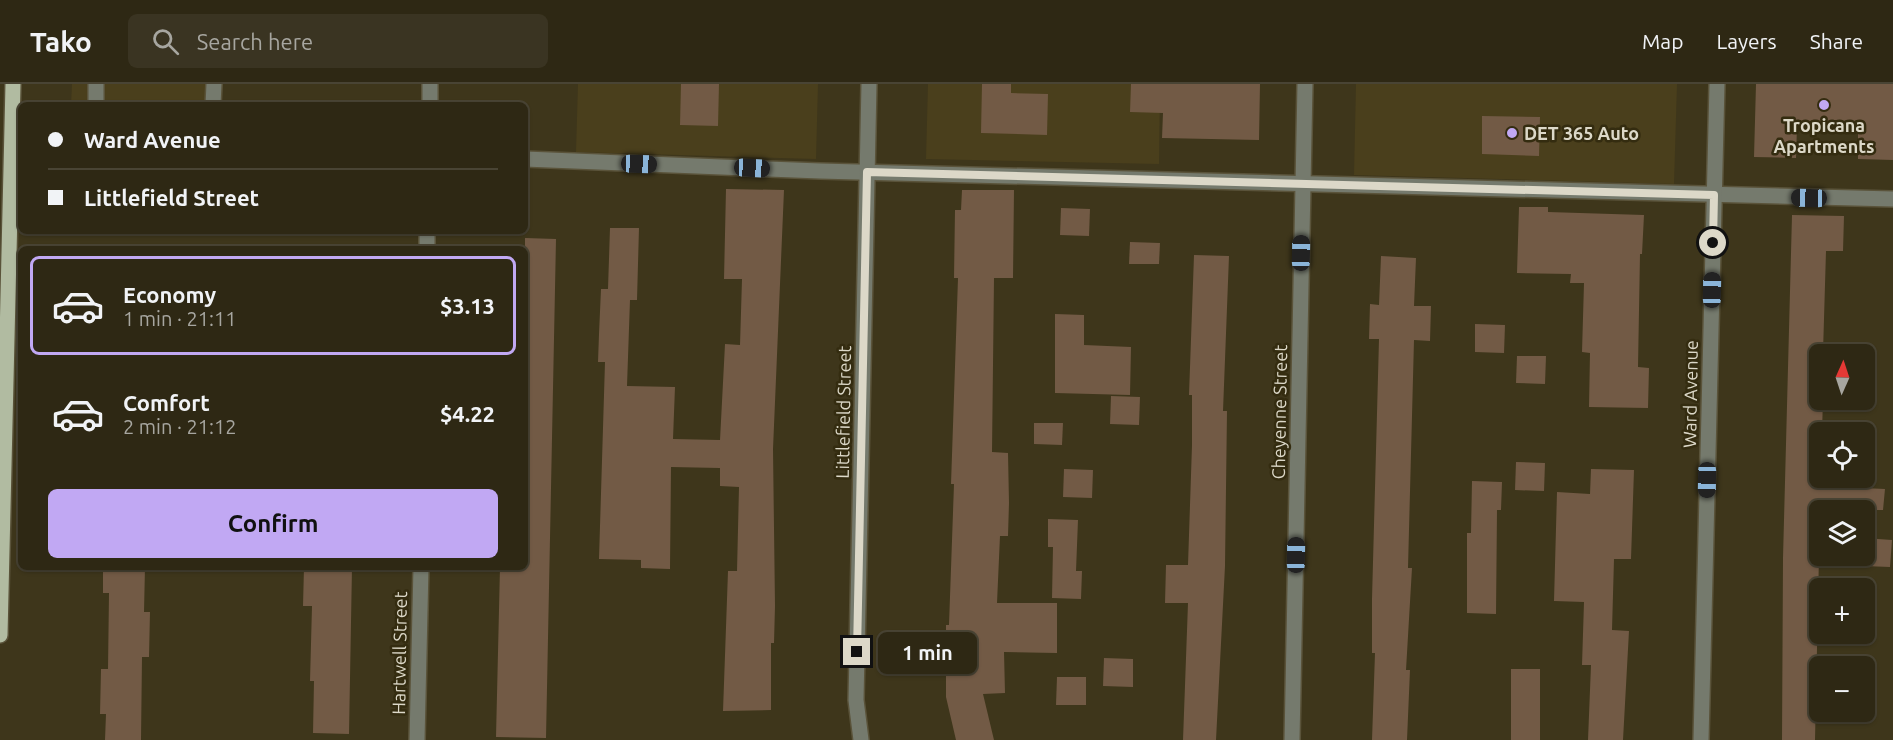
<!DOCTYPE html>
<meta charset="utf-8">
<style>
body{margin:0;font-family:Ubuntu,sans-serif;background:#3a3422;color:#f1f3f6;height:100vh;display:flex;flex-direction:column;font-size:22px;white-space:nowrap}
*{box-sizing:border-box;margin:0}
p{font-size:20px;color:#a7a6a0}
.icon{flex:none;width:33px;height:33px;fill:none;stroke:currentColor;stroke-width:2;stroke-linecap:round;stroke-linejoin:round}
.map{position:relative;flex:1;overflow:hidden}
.details{position:absolute;left:18px;top:162px;width:510px;height:324px;display:flex;flex-direction:column;background:#2e2814;border-radius:9px;box-shadow:0 2px 4px #0004,0 0 0 2px #494434}
.details>*{flex:none}
.banner{position:absolute;left:18px;top:18px;width:510px;height:132px;border-radius:9px;box-shadow:0 2px 4px #0004,0 0 0 2px #494434;display:grid;align-content:center;height:132px;padding:0 30px;background:#2e2814}
.needle{width:39px;rotate:3deg}
.fabs{position:absolute;left:1809px;top:260px;display:grid;gap:12px}
.fabs a{display:grid;place-items:center;width:66px;height:66px;border-radius:9px;background:#2e2814;box-shadow:0 2px 4px #0004,0 0 0 2px #494434;font-size:30px}
.end{position:absolute;width:27px;height:27px;margin:-14px;border:8px solid #dcd8c8;background:#111;box-shadow:0 0 0 3px #111}
.from{border-radius:50%}
.bubble{position:absolute;height:42px;border-radius:9px;background:#2e2814;box-shadow:0 2px 4px #0004,0 0 0 2px #494434;font-size:20px;font-weight:700;line-height:42px;text-align:center}
.car{position:absolute;width:18px;height:36px;margin:-18px -9px;border-radius:8px;box-shadow:0 0 4px 2px #0007;background:linear-gradient(#222 24%,#8ab4d8 0 40%,#222 0 76%,#8ab4d8 0 86%,#222 0)}
.banner b{display:flex;align-items:center;gap:21px;height:57px;font-size:22px}
.banner b+b{border-top:2px solid #494434}
.banner i{width:15px;height:15px;background:#f1f3f6}
ul{padding:10px 0 0;list-style:none}
li{display:flex;align-items:center;gap:18px;height:99px;margin:0 12px 9px;padding:0 18px;border:3px solid transparent;border-radius:9px}
li div{flex:1}
li b{display:block;font-size:22px}
li em{font-style:normal;font-weight:700}
li.selected{border-color:#c1a8f3}
li>.icon{width:54px;height:54px;stroke-width:1.5}
.action{display:flex;gap:12px;margin-top:auto;padding:12px 30px}
.action a{flex:1;height:69px;border-radius:9px;background:#c1a8f3;color:#111;font-size:24px;font-weight:700;line-height:69px;text-align:center}
header{display:flex;align-items:center;gap:36px;box-sizing:border-box;height:84px;padding:0 30px;background:#2e2814;border-bottom:2px solid #494434}
header strong{font-size:28px}
nav{display:flex;gap:33px;margin-inline-start:auto;font-size:21px}
.search{width:420px;height:54px;background:#3a3422;display:flex;align-items:center;gap:15px;box-sizing:border-box;padding:0 21px;border-radius:9px;color:#a7a6a0;font-size:22px}
.map>svg:first-child{display:block}
</style>
<header>
<strong>Tako</strong>
<div class="search"><svg class="icon" aria-label="search" viewBox="0 0 24 24"><circle cx="10" cy="10" r="6"/><path d="M15 15l6 6"/></svg>Search here</div>
<nav><a>Map</a><a>Layers</a><a>Share</a></nav>
</header>
<div class="map">
<svg width="1893" height="656" viewBox="0 0 1893 656">
<rect width="100%" height="100%" fill="#3e361b"/>
<!-- built -->
<g fill="#4a3f1c">
<path d="M72 0H221L219 21H71Z"/>
<path d="M578 0H818L816 75 576 68Z"/>
<path d="M928 0H1160L1159 80 926 75Z"/>
<path d="M1356 0H1677L1674 100 1354 91Z"/>
</g>
<!-- building -->
<g fill="#725a45">
<path d="M681 0H719L718 42 680 41Z"/>
<path d="M982 0H1011V9L1048 10 1047 51 981 49Z"/>
<path d="M1131 0H1260L1259 56 1162 54 1163 29 1130 28Z"/>
<path d="M1756 0H1893V76L1858 75V43L1797 42 1796 74 1754 73Z"/>
<path d="M1482 32 1540 33 1539 72 1482 70Z"/>
<path d="M726 105 784 106 773 365 775 522 774 559H771V626L723 627 728 487H737L739 403 720 402V384L671 383 670 485 641 484V476L599 475 605 278H598L599 250 601 205H608L610 144H639L637 216H630L627 302 675 303 673 355 720 356 725 260 740 261 742 195H724Z"/>
<path d="M962 106H1014L1013 194H994L992 368 1008 369 1009 419 1008 452H1000L997 519H1057V569L1004 568 1005 609 983 610 994 656H956L946 613V541H949L954 400H951L958 194H954L955 126H961Z"/>
<path d="M1519 123H1548V128L1644 131 1642 170H1640L1638 283 1649 284 1648 324 1589 323 1590 269 1582 268 1584 199H1570L1571 190 1517 189Z"/>
<path d="M1061 124 1090 125 1089 152 1060 151Z"/>
<path d="M1792 131 1844 132 1843 167H1826L1823 269H1820V315H1823L1822 348H1820L1821 402 1885 405 1883 426H1820L1815 656H1782L1783 474Z"/>
<path d="M525 154 556 155 546 654 496 653 500 483H525Z"/>
<path d="M1130 158 1160 159 1159 180H1129Z"/>
<path d="M1194 171 1229 172 1223 327H1227L1225 482 1216 656H1183L1188 519H1165L1166 481H1188L1192 361V311H1189Z"/>
<path d="M1381 172 1416 174 1414 222H1431L1430 257 1414 256 1408 484H1412L1406 586H1410L1407 656H1372L1375 569H1372V515L1379 255H1369L1370 220 1379 221Z"/>
<path d="M1055 230 1084 231V261L1131 263 1130 311 1055 309Z"/>
<path d="M1475 240 1505 241 1504 269 1475 268Z"/>
<path d="M1517 272H1546L1545 300 1516 299Z"/>
<path d="M1111 312 1140 313 1139 341 1110 340Z"/>
<path d="M1034 339H1063L1062 361 1034 360Z"/>
<path d="M1516 378 1545 379 1544 407 1515 406Z"/>
<path d="M1064 385 1093 386 1092 414 1063 413Z"/>
<path d="M1591 385 1634 386 1631 475H1614L1612 546 1629 547 1623 656H1588L1591 581H1582L1584 518 1554 517 1557 408 1590 410Z"/>
<path d="M1472 397 1502 398 1501 426H1497L1496 530 1467 529V449H1471Z"/>
<path d="M1048 435 1078 436 1076 487H1082L1081 515 1052 514 1053 463H1048Z"/>
<path d="M1864 454 1892 456 1890 483 1864 482Z"/>
<path d="M103 483H145L144 528H150L149 573H142L141 656H105L106 630H100L101 585H108L109 509H103Z"/>
<path d="M304 483H352L349 650 313 649 314 597H310L312 522H303Z"/>
<path d="M1104 574 1133 575V603L1103 602Z"/>
<rect x="1511" y="585" width="29" height="71"/>
<path d="M1057 593H1086V621H1056Z"/>
</g>
<g fill="none" stroke-linecap="round" stroke-linejoin="round">
<defs>
<g id="minor">
<path d="M96 21V0"/>
<path d="M213 21 214 0"/>
<path d="M430 21V0"/>
<path d="M525 75 820 87 1893 115"/>
<path d="M427 165V147"/>
<path d="M417 656 421 483"/>
<path d="M861 656 856 616 869 0"/>
<path d="M1292 656 1305 0"/>
<path d="M1701 656 1717 0"/>
</g>
<path id="major" d="M0 551 13 0"/>
</defs>
<!-- minor casing -->
<use href="#minor" stroke="#5a533a" stroke-width="18"/>
<!-- major casing -->
<use href="#major" stroke="#5a533a" stroke-width="18"/>
<!-- minor -->
<use href="#minor" stroke="#757a6d" stroke-width="15"/>
<!-- major -->
<use href="#major" stroke="#b1bba1" stroke-width="15"/>
</g>
<g fill="none" stroke-linecap="round" stroke-linejoin="round">
<!-- route -->
<path stroke="#dcd8c8" stroke-width="8" d="M857 568 867 88 1714 111 1713 159"/>
</g>
<!-- markers -->
<g fill="#c1a8f3" stroke="#342c10" stroke-width="2">
<circle cx="1824" cy="21" r="6"/>
<circle cx="1512" cy="49" r="6"/>
</g>
<g text-anchor="middle" dominant-baseline="central" stroke-width="5" stroke-linejoin="round" paint-order="stroke">
<!-- poi labels -->
<g font-size="18" font-weight="bold" fill="#dcd8c8" stroke="#342c10">
<text x="1824" y="41">Tropicana<tspan x="1824" dy="21">Apartments</tspan></text>
<text x="1524" y="49" text-anchor="start">DET 365 Auto</text>
</g>
<!-- street labels -->
<g font-size="18" fill="#dcd8c8" stroke="#342c10">
<text transform="translate(1690 310) rotate(-89)">Ward Avenue</text>
<text transform="translate(843 328) rotate(-89)">Littlefield Street</text>
<text transform="translate(1279 328) rotate(-89)">Cheyenne Street</text>
<text transform="translate(399 569) rotate(-89)">Hartwell Street</text>
</g>
</g>
</svg>
<div class="fabs">
<a><svg class="needle" viewBox="-14 -14 28 28"><path d="M0-13l5 13h-10z" fill="#e53935"/><path d="M0 13l5-13h-10z" fill="#a7a6a0"/></svg></a>
<a><svg class="icon" aria-label="locate" viewBox="0 0 24 24"><circle cx="12" cy="12" r="6"/><path d="M12 2v4M12 18v4M2 12h4M18 12h4"/></svg></a>
<a><svg class="icon" aria-label="layers" viewBox="0 0 24 24"><path d="M12 4l9 5-9 5-9-5zM3 14l9 5 9-5"/></svg></a>
<a>+</a>
<a>−</a>
</div>
<i class="end from" style="left:1713px;top:159px"></i>
<i class="end" style="left:857px;top:568px"></i>
<div class="bubble" style="left:878px;top:548px;width:99px">1 min</div>
<i class="car" style="left:639px;top:80px;rotate:92deg"></i>
<i class="car" style="left:752px;top:84px;rotate:93deg"></i>
<i class="car" style="left:1809px;top:114px;rotate:271deg"></i>
<i class="car" style="left:1301px;top:169px;rotate:1deg"></i>
<i class="car" style="left:1712px;top:206px;rotate:1deg"></i>
<i class="car" style="left:1707px;top:396px;rotate:181deg"></i>
<i class="car" style="left:1296px;top:471px;rotate:1deg"></i>
<div class="banner">
<b><i class="from"></i>Ward Avenue</b>
<b><i></i>Littlefield Street</b>
</div>
<section class="details">
<ul>
<li class="selected"><svg class="icon" aria-label="car" viewBox="0 0 24 24"><path d="M5 17H2v-5l4-1 3-4h7l3 4 3 1v5h-3M9 17h6M6 11h13"/><circle cx="7" cy="17" r="2"/><circle cx="17" cy="17" r="2"/></svg><div><b>Economy</b><p>1 min · 21:11</p></div><em>$3.13</em></li>
<li><svg class="icon" aria-label="car" viewBox="0 0 24 24"><path d="M5 17H2v-5l4-1 3-4h7l3 4 3 1v5h-3M9 17h6M6 11h13"/><circle cx="7" cy="17" r="2"/><circle cx="17" cy="17" r="2"/></svg><div><b>Comfort</b><p>2 min · 21:12</p></div><em>$4.22</em></li>
</ul>
<div class="action"><a>Confirm</a></div>
</section>
</div>
